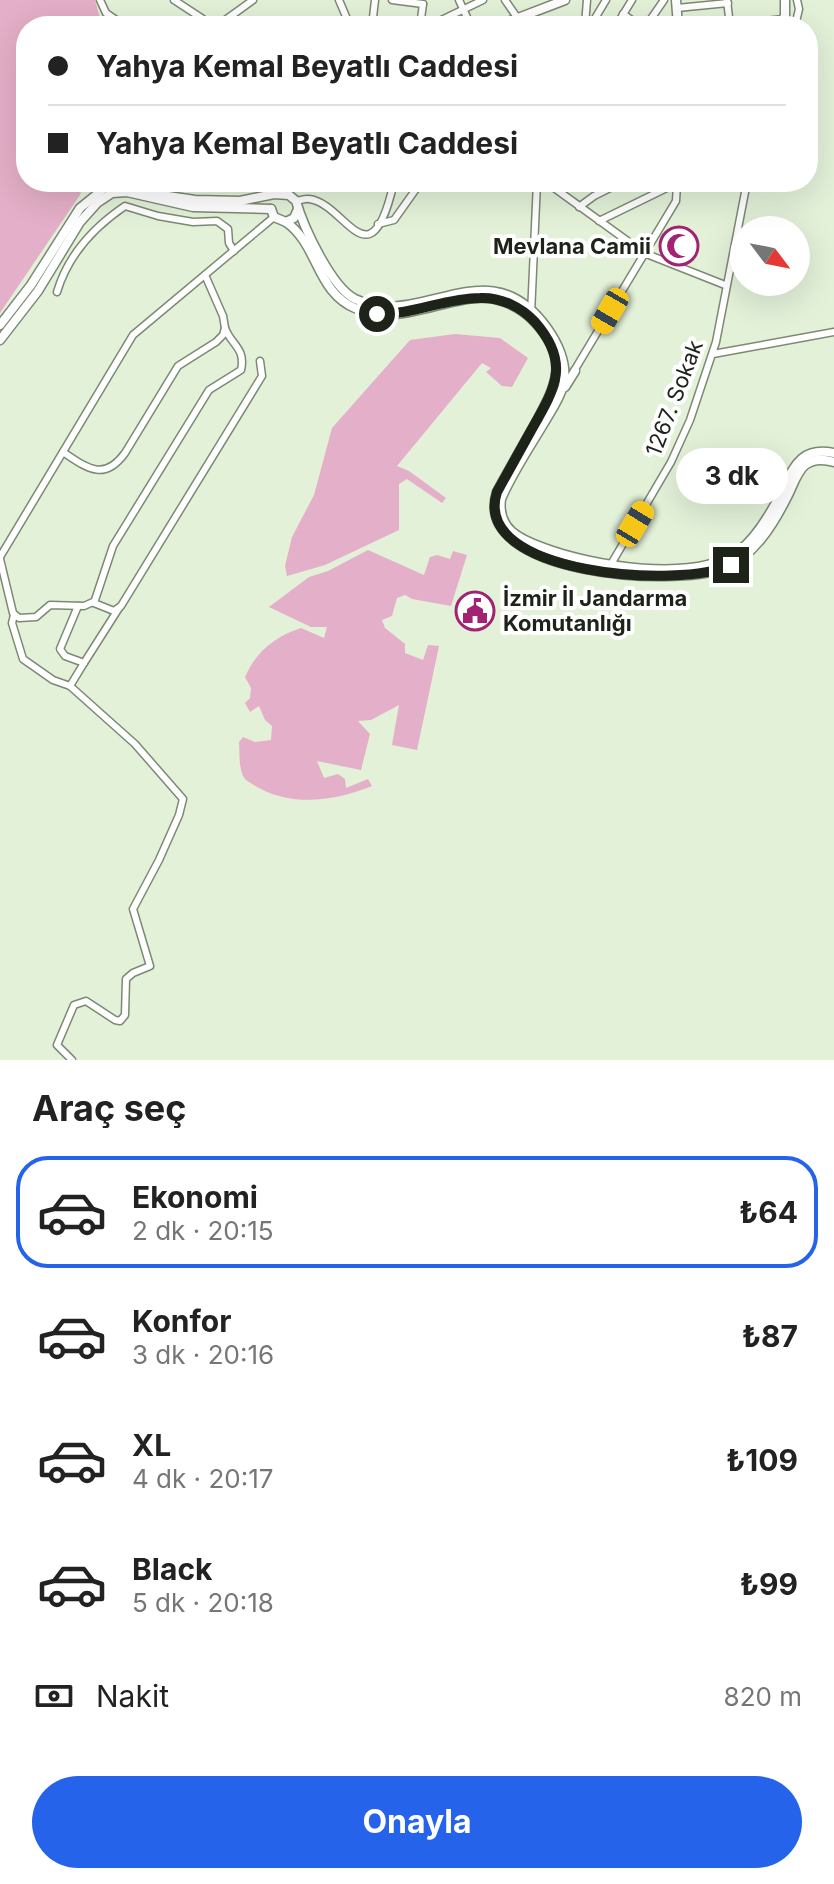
<!DOCTYPE html>
<html lang="tr">
<meta charset="utf-8">
<style>
body{margin:0;font-family:Inter,sans-serif;background:#f6f6f6;color:#222;height:100vh;display:flex;flex-direction:column;font-size:30px;white-space:nowrap}
*{box-sizing:border-box;margin:0}
p{font-size:26px;color:#767676}
.icon{flex:none;width:44px;height:44px;fill:none;stroke:currentColor;stroke-width:2;stroke-linecap:round;stroke-linejoin:round}
.map{position:relative;height:1060px;overflow:hidden}
.details{display:flex;flex-direction:column;background:#fff;flex:1}
.details>*{flex:none}
.guide{position:absolute;left:16px;top:16px;width:802px;height:176px;border-radius:32px;box-shadow:0 8px 32px #0002;display:grid;align-content:center;height:176px;padding:0 32px;background:#fff}
.needle{width:52px;rotate:122deg}
.tools{position:absolute;left:730px;top:216px;display:grid;gap:16px}
.tools a{display:grid;place-items:center;width:80px;height:80px;border-radius:50%;background:#fff;box-shadow:0 8px 32px #0002;font-size:40px}
.end{position:absolute;width:36px;height:36px;margin:-18px;border:10px solid #1e231a;background:#fff;box-shadow:0 0 0 4px #fff}
.from{border-radius:50%}
.bubble{position:absolute;height:56px;border-radius:28px;background:#fff;box-shadow:0 8px 32px #0002;font-size:26px;font-weight:700;line-height:56px;text-align:center}
.car{position:absolute;width:24px;height:48px;margin:-24px -12px;border-radius:10px;box-shadow:0 0 6px 2px #0007;background:linear-gradient(#f5c518 24%,#345 0 40%,#f5c518 0 76%,#345 0 86%,#f5c518 0)}
.guide b{display:flex;align-items:center;gap:28px;height:76px;font-size:30px}
.guide b+b{border-top:2px solid #e0e0e0}
.guide i{width:20px;height:20px;background:#222}
ul{padding:0;list-style:none}
li{display:flex;align-items:center;gap:24px;height:112px;margin:0 16px 12px;padding:0 16px;border:4px solid transparent;border-radius:32px}
li div{flex:1}
li b{display:block;font-size:30px}
li em{font-style:normal;font-weight:700}
li.current{border-color:#2563eb}
li>.icon{width:72px;height:72px;stroke-width:1.5}
h2{padding:0 32px;font-size:36px;line-height:96px}
.pay{display:flex;align-items:center;gap:20px;height:88px;padding:0 32px;font-size:30px}
.pay p{margin-inline-start:auto}
.cta{display:flex;gap:16px;margin-top:auto;padding:16px 32px}
.cta a{flex:1;height:92px;border-radius:48px;background:#2563eb;color:#fff;font-size:32px;font-weight:700;line-height:92px;text-align:center}
.map>svg:first-child{display:block}
</style>
<div class="map">
<svg width="834" height="1060" viewBox="0 0 834 1060">
<rect width="100%" height="100%" fill="#e3f1d9"/>
<!-- green -->
<g fill="#e4afc8">
<path d="M0 0H95L100 18 113 26H26V182H84L80 195 0 313Z"/>
<path d="M455 334 500 338 528 358 512 387 502 386 486 372 491 368 482 363 397 466 409 471 446 498 442 503 407 479 399 484V530L325 565 287 576 285 566 292 537 314 495 332 428 410 340Z"/>
<path d="M368 550 424 575 430 557 437 555 450 559 453 551 467 555 451 606 412 599 405 595 397 598 392 616 382 620 385 628 405 644V653L423 660 428 645 439 646 417 750 392 745 399 705 371 720 358 721 370 734 361 770 317 761 324 778 338 774 345 779 346 788 368 779 372 786C337 800 296 807 261 789 256 786 249 783 245 779 238 770 240 753 239 742L243 737 255 742 271 740 272 726 265 720 259 706 250 712 245 703 250 698 251 688 245 677C256 652 274 637 301 628L324 638 327 627H311L269 607 309 577 328 571Z"/>
</g>
<g fill="none" stroke-linecap="round" stroke-linejoin="round">
<defs>
<g id="minor">
<path d="M100 0 106 13 125 26"/>
<path d="M174 0 203 19"/>
<path d="M339 0 350 26"/>
<path d="M392 0 423 4"/>
<path d="M459 0 471 26"/>
<path d="M505 0 523 26"/>
<path d="M727 0 730 26"/>
<path d="M677 8 728 3"/>
<path d="M623 14 640 26"/>
<path d="M729 25 784 19"/>
<path d="M217 26 253 0"/>
<path d="M372 26 375 0"/>
<path d="M420 26 423 4"/>
<path d="M429 26 483 0"/>
<path d="M583 26 585 25 587 0"/>
<path d="M603 26 594 20 606 0"/>
<path d="M616 26 632 0"/>
<path d="M646 26 664 0"/>
<path d="M795 26 799 9 797 0"/>
<path d="M546 182 644 253 725 285"/>
<path d="M296 201C297 201 308 198 309 199 346 203 370 287 394 182"/>
<path d="M579 207 594 196 622 182"/>
<path d="M599 221 679 182"/>
<path d="M378 224 394 220 421 182"/>
<path d="M57 292C68 255 94 227 125 206L158 216 193 222 217 221 228 229 229 243 234 251"/>
<path d="M531 314 537 182"/>
<path d="M225 328C231 345 246 348 241 370L209 390 113 546 94 603 114 611 121 606 262 376 260 361"/>
<path d="M713 354 834 332"/>
<path d="M574 371 676 201 677 184"/>
<path d="M63 452C87 468 104 482 125 453L178 366 216 342 223 335 225 328 223 316 205 275"/>
<path d="M0 557 133 335 274 217"/>
<path d="M0 559 13 613 19 618 36 617 50 605 84 606 93 602"/>
<path d="M610 566 671 462 690 420 716 342 747 182"/>
<path d="M78 606 60 649 65 656 84 663 119 608"/>
<path d="M14 615 12 623 23 659 53 680 70 686 135 744 183 799 179 815 159 860 133 909 150 966 133 973 126 979 125 1015 120 1021 115 1020 86 1001 74 1005 57 1045 72 1060"/>
<path d="M70 686 84 663"/>
</g>
<g id="major">
<path d="M676 0 678 26"/>
<path d="M497 26 565 0"/>
<path d="M778 26 785 16V0"/>
<path d="M271 209 274 217 286 222 294 218 298 209"/>
<path d="M286 222C319 245 316 293 357 309 396 325 437 301 476 298 497 296 517 305 532 319 572 359 556 386 533 428 521 449 509 470 497 492 471 574 675 588 724 568 754 556 773 525 787 497 793 486 796 473 805 465 814 458 824 459 834 462"/>
<path d="M0 325 31 285 80 208 106 187 118 184 134 185 168 196 195 200 240 201 274 194 289 195 296 201C303 226 331 287 355 299 423 331 487 245 547 328 559 345 568 365 563 386 560 397 553 408 547 418 531 445 513 471 501 499 497 529 519 539 544 548 592 566 695 584 739 551 756 538 769 516 779 497 793 471 797 446 834 453"/>
<path d="M0 340 38 291 80 222 97 203 112 193 127 192 193 207 271 209"/>
<path d="M565 387 575 371"/>
</g>
</defs>
<!-- minor casing -->
<use href="#minor" stroke="#7c8973" stroke-width="9"/>
<!-- major casing -->
<use href="#major" stroke="#7c8973" stroke-width="11"/>
<!-- minor -->
<use href="#minor" stroke="#fff" stroke-width="6"/>
<!-- major -->
<use href="#major" stroke="#fff" stroke-width="8"/>
</g>
<g fill="none" stroke-linecap="round" stroke-linejoin="round">
<!-- route -->
<path stroke="#1e231a" stroke-width="10" d="M377 314C413 315 445 298 480 298 501 297 521 307 535 322 570 362 556 387 533 427 521 449 509 470 497 492 470 576 683 589 731 565"/>
</g>
<!-- icons -->
<defs>
<symbol id="mosque-ring" viewBox="-11 -11 22 22"><circle r="9.5" fill="#fff" stroke="#a32271" stroke-width="1.5"/><path d="M3.5-4.9A6 6 0 1 0 3.5 4.9A5 5 0 1 1 3.5-4.9Z" fill="#a32271"/></symbol>
<symbol id="civic-ring" viewBox="-11 -11 22 22"><circle r="9.5" fill="#fff" stroke="#a32271" stroke-width="1.5"/><path d="M-.6-6.5H3V-4.5H.6V-3L4-1V1h2V6H-6V1h2V-1L-.6-3ZM-1.2 2.5V6h2.4V2.5Z" fill="#a32271"/></symbol>
</defs>
<g fill-rule="evenodd">
<use href="#mosque-ring" x="657" y="224" width="44" height="44"/>
<use href="#civic-ring" x="453" y="589" width="44" height="44"/>
</g>
<g text-anchor="middle" dominant-baseline="central" stroke-width="8" stroke-linejoin="round" paint-order="stroke">
<!-- poi labels -->
<g font-size="22" font-weight="bold" fill="#1e231a" stroke="#fff" text-anchor="end">
<text x="651" y="246">Mevlana Camii</text>
<text x="503" y="598" text-anchor="start">İzmir İl Jandarma<tspan x="503" dy="25">Komutanlığı</tspan></text>
</g>
<!-- street labels -->
<g font-size="22" fill="#1e231a" stroke="#fff">
<text transform="translate(674 398) rotate(-69)">1267. Sokak</text>
</g>
</g>
</svg>
<div class="tools">
<a><svg class="needle" viewBox="-14 -14 28 28"><path d="M0-13l5 13h-10z" fill="#e53935"/><path d="M0 13l5-13h-10z" fill="#767676"/></svg></a>
</div>
<i class="end from" style="left:377px;top:314px"></i>
<i class="end" style="left:731px;top:565px"></i>
<div class="bubble" style="left:676px;top:448px;width:112px">3 dk</div>
<i class="car" style="left:610px;top:311px;rotate:210deg"></i>
<i class="car" style="left:635px;top:524px;rotate:31deg"></i>
<div class="guide">
<b><i class="from"></i>Yahya Kemal Beyatlı Caddesi</b>
<b><i></i>Yahya Kemal Beyatlı Caddesi</b>
</div>
</div>
<section class="details">
<h2>Araç seç</h2>
<ul>
<li class="current"><svg class="icon" aria-label="car" viewBox="0 0 24 24"><path d="M5 17H2v-5l4-1 3-4h7l3 4 3 1v5h-3M9 17h6M6 11h13"/><circle cx="7" cy="17" r="2"/><circle cx="17" cy="17" r="2"/></svg><div><b>Ekonomi</b><p>2 dk · 20:15</p></div><em>₺64</em></li>
<li><svg class="icon" aria-label="car" viewBox="0 0 24 24"><path d="M5 17H2v-5l4-1 3-4h7l3 4 3 1v5h-3M9 17h6M6 11h13"/><circle cx="7" cy="17" r="2"/><circle cx="17" cy="17" r="2"/></svg><div><b>Konfor</b><p>3 dk · 20:16</p></div><em>₺87</em></li>
<li><svg class="icon" aria-label="car" viewBox="0 0 24 24"><path d="M5 17H2v-5l4-1 3-4h7l3 4 3 1v5h-3M9 17h6M6 11h13"/><circle cx="7" cy="17" r="2"/><circle cx="17" cy="17" r="2"/></svg><div><b>XL</b><p>4 dk · 20:17</p></div><em>₺109</em></li>
<li><svg class="icon" aria-label="car" viewBox="0 0 24 24"><path d="M5 17H2v-5l4-1 3-4h7l3 4 3 1v5h-3M9 17h6M6 11h13"/><circle cx="7" cy="17" r="2"/><circle cx="17" cy="17" r="2"/></svg><div><b>Black</b><p>5 dk · 20:18</p></div><em>₺99</em></li>
</ul>
<div class="pay"><svg class="icon" aria-label="cash" viewBox="0 0 24 24"><path d="M3 7h18v10H3z"/><circle cx="12" cy="12" r="2"/></svg>Nakit<p>820 m</p></div>
<div class="cta"><a>Onayla</a></div>
</section>
